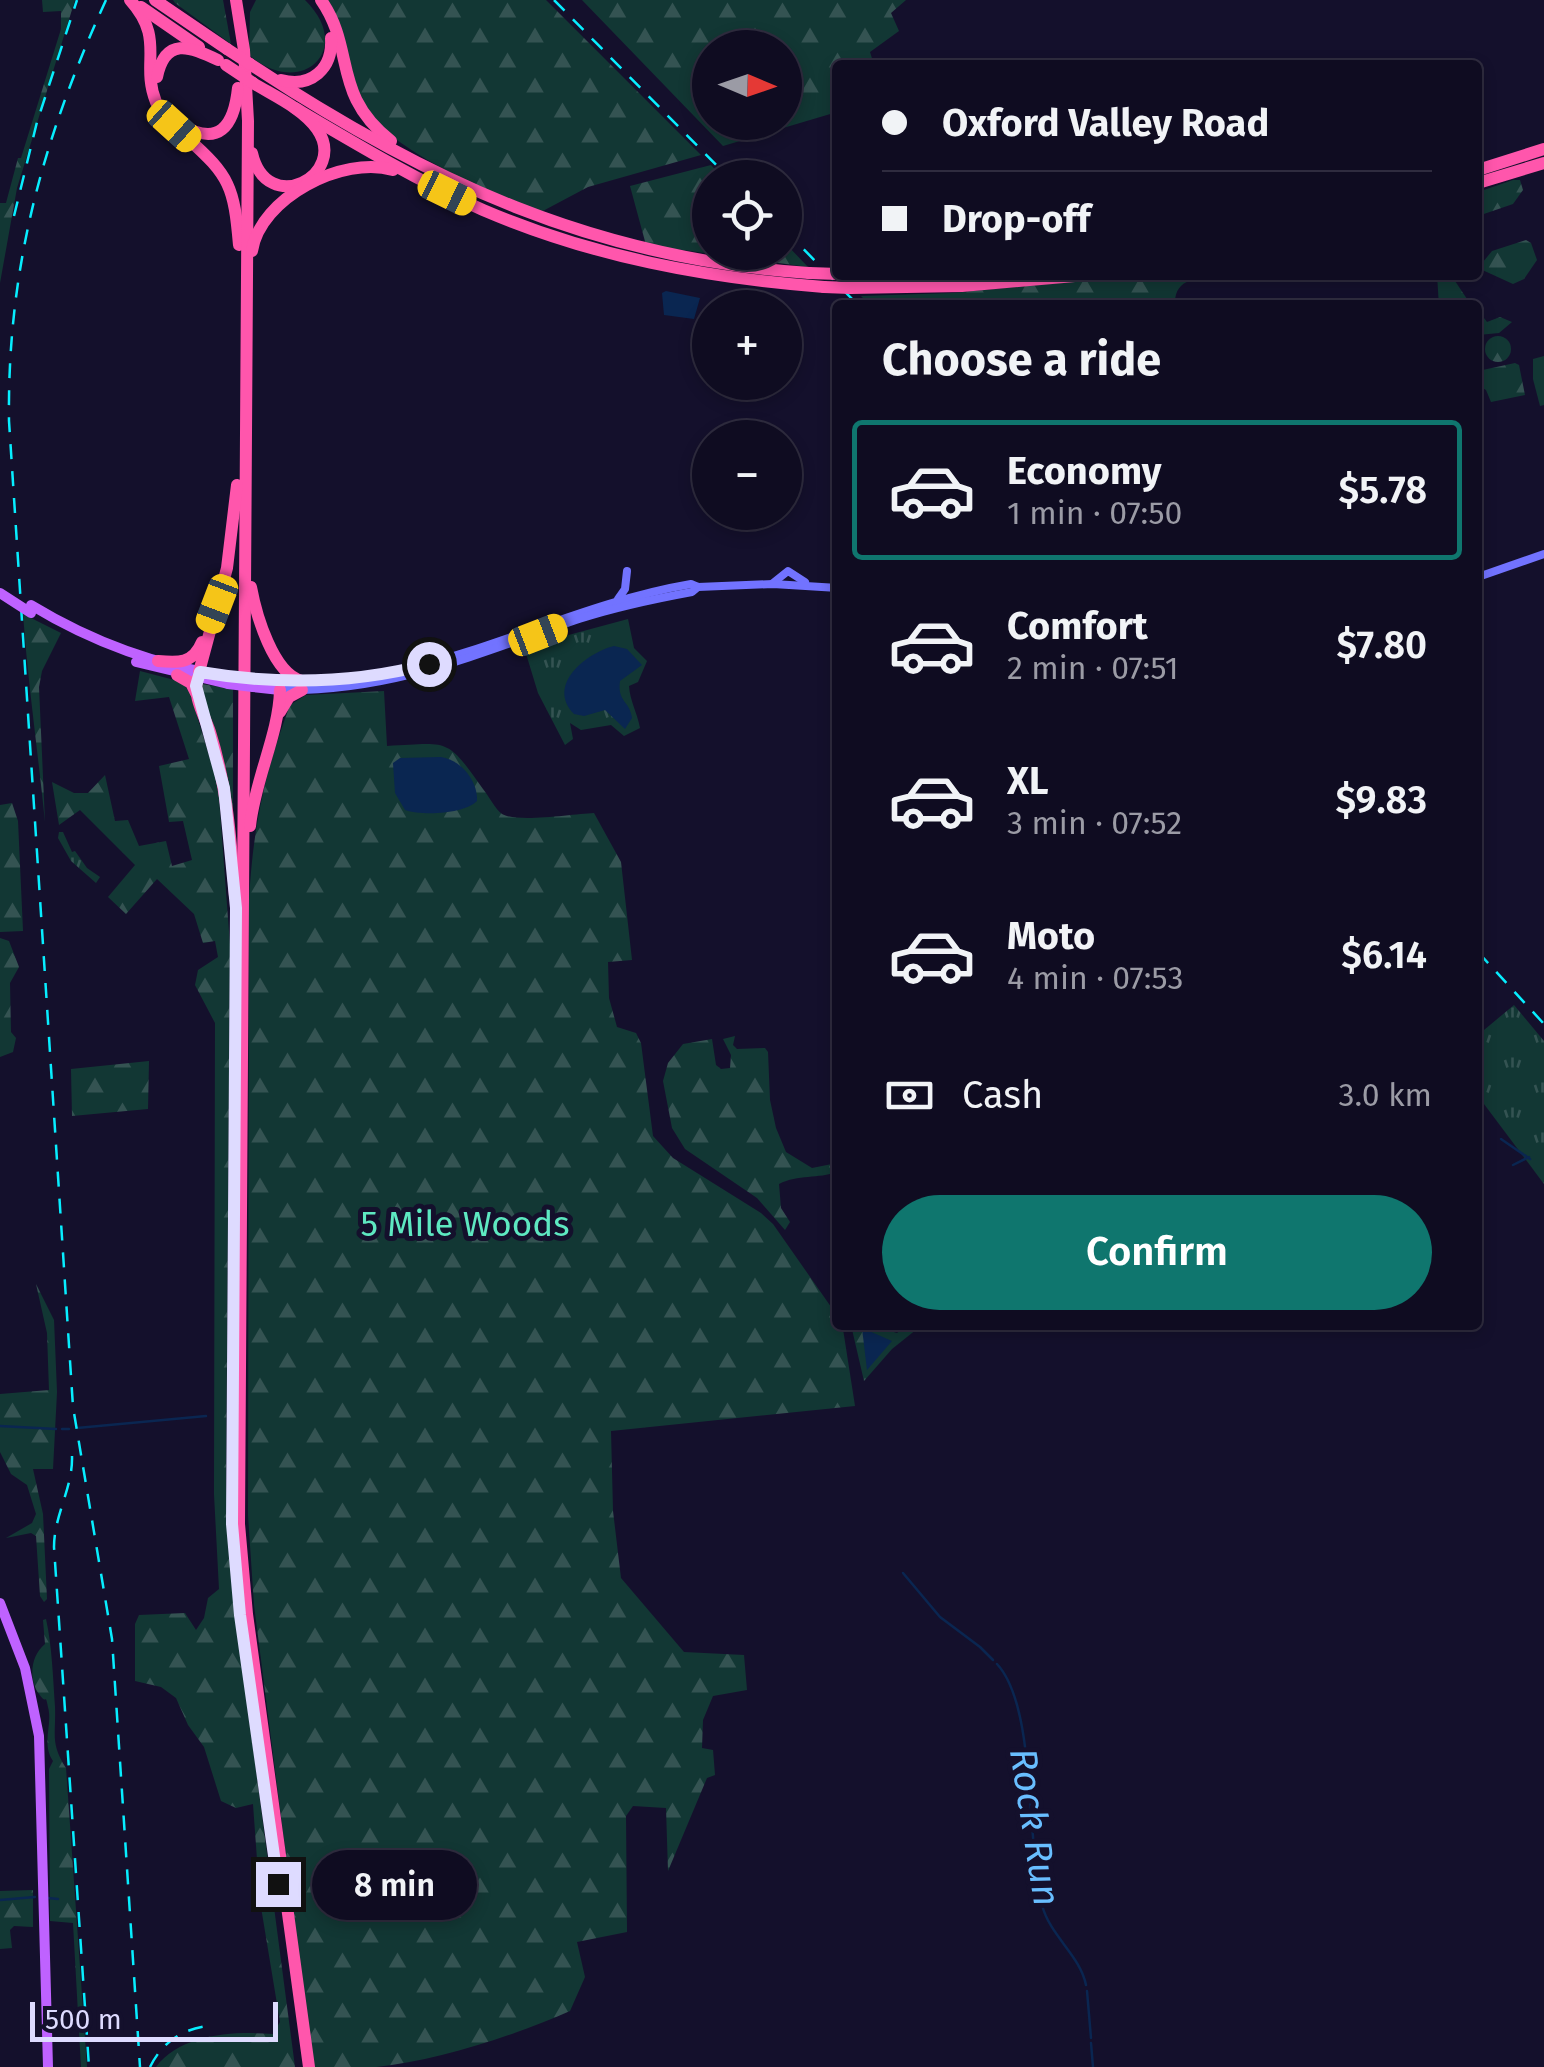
<!DOCTYPE html>
<meta charset="utf-8">
<style>
body{margin:0;font-family:"Fira Sans",sans-serif;background:#18152a;color:#f1f3f6;height:100vh;display:flex;flex-direction:column;font-size:38px;white-space:nowrap}
*{box-sizing:border-box;margin:0}
p{font-size:32px;color:#9b9ba5}
.icon{flex:none;width:55px;height:55px;fill:none;stroke:currentColor;stroke-width:2;stroke-linecap:round;stroke-linejoin:round}
.map{position:relative;flex:1;overflow:hidden}
.side{position:absolute;left:832px;top:300px;width:650px;height:1030px;display:flex;flex-direction:column;background:#0f0c21;border-radius:10px;box-shadow:0 5px 15px #0003,0 0 0 2px #2f2c3f}
.side>*{flex:none}
.top-card{position:absolute;left:832px;top:60px;width:650px;height:220px;border-radius:10px;box-shadow:0 5px 15px #0003,0 0 0 2px #2f2c3f;display:grid;align-content:center;height:220px;padding:0 50px;background:#0f0c21}
.needle{width:65px;rotate:92deg}
.buttons{position:absolute;left:692px;top:30px;display:grid;gap:20px}
.buttons a{display:grid;place-items:center;width:110px;height:110px;border-radius:50%;background:#0f0c21;box-shadow:0 5px 15px #0003,0 0 0 2px #2f2c3f;font-size:50px}
.scale{position:absolute;left:30px;bottom:25px;width:248px;box-sizing:border-box;padding-left:10px;border:5px solid #dedbff;border-top:0;font-size:28px;line-height:35px;white-space:nowrap;color:#dedbff;-webkit-text-stroke:8px #14102c;paint-order:stroke}
.end{position:absolute;width:45px;height:45px;margin:-22px;border:12px solid #dedbff;background:#111;box-shadow:0 0 0 5px #111}
.from{border-radius:50%}
.bubble{position:absolute;height:70px;border-radius:35px;background:#0f0c21;box-shadow:0 5px 15px #0003,0 0 0 2px #2f2c3f;font-size:32px;font-weight:600;line-height:70px;text-align:center}
.car{position:absolute;width:30px;height:60px;margin:-30px -15px;border-radius:12px;box-shadow:0 0 8px 2px #0007;background:linear-gradient(#f5c518 24%,#345 0 40%,#f5c518 0 76%,#345 0 86%,#f5c518 0)}
.top-card b{display:flex;align-items:center;gap:35px;height:95px;font-size:38px}
.top-card b+b{border-top:2px solid #2f2c3f}
.top-card i{width:25px;height:25px;background:#f1f3f6}
ul{padding:0;list-style:none}
li{display:flex;align-items:center;gap:30px;height:140px;margin:0 20px 15px;padding:0 30px;border:5px solid transparent;border-radius:10px}
li div{flex:1}
li b{display:block;font-size:38px}
li em{font-style:normal;font-weight:600}
li.active{border-color:#0f766e}
li>.icon{width:90px;height:90px;stroke-width:1.5}
h2{padding:0 50px;font-size:45px;line-height:120px}
.pay{display:flex;align-items:center;gap:25px;height:110px;padding:0 50px;font-size:38px}
.pay p{margin-inline-start:auto}
.cta{display:flex;gap:20px;margin-top:auto;padding:20px 50px}
.cta a{flex:1;height:115px;border-radius:60px;background:#0f766e;color:#fff;font-size:40px;font-weight:600;line-height:115px;text-align:center}
.map>svg:first-child{display:block}
</style>
<div class="map">
<svg width="1544" height="2067" viewBox="0 0 1544 2067">
<defs>
<pattern id="grass-tufts" width="24" height="20" patternUnits="userSpaceOnUse" patternTransform="scale(2.5)"><rect width="24" height="20" fill="#123734"/><path d="M3 7l-1-3M5 7V3M7 7l1-3M15 17l-1-3M17 17v-4M19 17l1-3" fill="none" stroke="#345352"/></pattern>
<pattern id="forest-firs" width="22" height="20" patternUnits="userSpaceOnUse" patternTransform="scale(2.5)"><rect width="22" height="20" fill="#123734"/><path d="M5 1l3.5 6h-7zM16 11l3.5 6h-7z" fill="#345352"/></pattern>
</defs>
<rect width="100%" height="100%" fill="#14102c"/>
<!-- grass -->
<g fill="url(#grass-tufts)">
<path d="M628 619 634 648 647 661 638 682 629 686C630 701 637 712 640 728L624 736 611 725 581 730 570 723 573 739 565 745 538 693 524 647Z"/>
<path d="M59 832H63L72 852 75 851 87 868 100 877 96 883 71 861 58 838Z"/>
<path d="M1514 1005 1544 1041V1184L1478 1096V1035Z"/>
</g>
<!-- forest -->
<g fill="url(#forest-firs)" fill-rule="evenodd">
<path d="M42 0H75L17 188 0 283V203H6L18 158H21L61 29V11L43 12Z"/>
<path d="M173 0H223L231 44 175 3Z"/>
<path d="M256 0H305C355 49 302 100 249 55L250 12Z"/>
<path d="M326 0H546L701 155 588 187 539 213C486 188 385 152 358 96 344 66 336 31 326 0Z"/>
<path d="M582 0H906L891 13 899 31 870 52 874 65H838L837 112 723 146ZM710 48H785V122H710Z"/>
<path d="M711 165 722 177 710 178V252H785V243L808 267 646 245 630 186Z"/>
<path d="M1513 180H1520L1523 190 1513 204 1478 216V192Z"/>
<path d="M1526 240 1531 243 1537 260 1524 279 1513 284 1478 268 1492 251Z"/>
<path d="M1141 275H1220C1198 279 1174 277 1175 305H870L861 296 952 293Z"/>
<path d="M1437 275H1451L1471 305H1439Z"/>
<path d="M1478 310 1487 322 1500 317 1512 322 1499 333 1478 335Z"/>
<circle cx="1498" cy="349" r="13"/>
<path d="M1544 356V405L1540 406 1533 379V359Z"/>
<path d="M1515 363 1519 365 1525 395 1491 402 1486 390 1478 385V371Z"/>
<path d="M23 614 61 633 42 671 39 687 45 822C38 752 28 684 23 614Z"/>
<path d="M140 671 182 682 190 693 218 785 230 945 226 1484 236 1618 295 2067H156C181 2034 233 2031 273 2034L280 2022 260 1901 253 1804 236 1808 221 1801 204 1747 188 1725 176 1698 161 1687 135 1681V1624L139 1615 185 1613 196 1630 204 1618 208 1598 219 1589 214 1494 215 1023 195 985 198 970 218 957 215 941 203 943 194 914 157 879 126 914 108 897 135 865 80 810 59 825 52 782 74 793H88L105 775 115 821 128 820 139 846 166 841 172 866 192 860 183 821 169 822 159 766 189 759 169 697 135 701Z"/>
<path d="M202 684 233 689V818L200 696Z"/>
<path d="M384 691 387 746C450 743 446 737 483 789 489 796 495 809 502 814 517 823 573 814 594 813L621 862 632 960 608 962 609 998 617 1027 636 1033 641 1043 653 1136 673 1158 761 1213 773 1224 836 1314 838 1325 843 1329 855 1406 611 1431 613 1511 621 1578 684 1652 744 1655 747 1690 713 1696 703 1720 702 1748 713 1750 715 1775 707 1778 668 1871 666 1808 633 1806 626 1816 627 1932 577 1942 585 1977 570 2011C513 2036 437 2061 376 2067 355 2067 334 2067 313 2067L254 1605 248 1515 249 901C253 827 264 775 290 705L306 695Z"/>
<path d="M12 803 18 821 23 931 0 932V805Z"/>
<path d="M0 938 9 941 19 967 10 983 11 1032 16 1038 13 1052 0 1057Z"/>
<path d="M735 1036 733 1045 737 1049 765 1048 768 1052 770 1100 776 1128 786 1152 812 1168 837 1163V1172C818 1179 798 1174 779 1184L781 1208 790 1222 785 1230 757 1198 685 1149 672 1128 663 1081 668 1063 683 1044 712 1039 716 1065 721 1069 730 1068 731 1055 723 1039Z"/>
<path d="M149 1061 148 1109 72 1116 71 1069Z"/>
<path d="M36 1284 54 1320 57 1392 53 1469H33L43 1514 47 1599 44 1602 40 1596 36 1536 31 1533 6 1538 32 1523 36 1514 27 1485 11 1474 0 1452V1394L49 1390 47 1333Z"/>
<path d="M851 1325H870L897 1333 907 1325H922L892 1349 864 1381Z"/>
<path d="M46 1619C52 1646 53 1678 55 1707 56 1735 50 1743 66 1768L87 2067H81L73 1923 50 1921 49 1769 53 1761C41 1743 53 1725 48 1707 45 1692 47 1706 39 1694 28 1679 31 1655 45 1644L43 1620Z"/>
<path d="M33 1890V1927L14 1926 10 1930 12 1948 0 1949V1891Z"/>
</g>
<!-- water -->
<g fill="#0a2651">
<path d="M666 291 700 298 694 319 664 315 662 293Z"/>
<path d="M614 646 627 649 642 665 620 681C617 702 630 701 632 718L625 729 605 710 584 716 574 714C546 685 586 653 614 646Z"/>
<path d="M441 757C461 760 478 781 477 801 464 814 423 816 405 810L395 793 393 763 400 758Z"/>
<path d="M862 1328 892 1341 867 1370Z"/>
</g>
<g fill="none" stroke-linecap="round" stroke-linejoin="round">
<!-- stream -->
<g stroke="#0a2651" stroke-width="2.5">
<path d="M1501 1139 1530 1159"/>
<path d="M1513 1165 1529 1157"/>
<path d="M0 1426 56 1429"/>
<path d="M77 1428 206 1416"/>
<path d="M62 1429H69"/>
<path d="M903 1573 940 1617 980 1647 993 1660"/>
<path d="M997 1664C1037 1707 1026 1844 1042 1905 1050 1936 1080 1955 1086 1985"/>
<path d="M48 1898 58 1899"/>
<path d="M0 1900 35 1897"/>
<path d="M1087 1991 1091 2038"/>
<path d="M1091 2043 1093 2067"/>
</g>
<!-- secondary -->
<g stroke="#7273ff" stroke-width="8">
<path d="M1478 577 1544 554"/>
<path d="M773 583 788 571 805 582"/>
<path d="M618 599 625 589 627 571"/>
<path d="M280 681C321 682 363 680 403 670 501 647 591 601 691 584L698 587 773 584 838 588"/>
<path d="M280 690C393 692 476 654 579 619 616 607 654 599 692 592L698 587"/>
</g>
<!-- primary -->
<g stroke="#bf62ff" stroke-width="10">
<path d="M31 605C92 642 157 666 228 676"/>
<path d="M136 662 228 684"/>
<path d="M253 687 280 690V681L253 679"/>
<path d="M0 1603 25 1668 39 1736 48 2067"/>
</g>
<!-- motorway -->
<g stroke="#ff56ac" stroke-width="12">
<path d="M130 0C166 40 140 62 156 102 162 117 175 127 187 138 230 176 234 187 239 245"/>
<path d="M155 0 227 49"/>
<path d="M236 0 244 50 248 121 239 1524 247 1614 309 2067"/>
<path d="M321 0C356 50 331 94 391 141"/>
<path d="M141 7 199 47"/>
<path d="M250 64C427 181 595 259 809 273"/>
<path d="M157 77C165 37 190 46 218 60"/>
<path d="M281 80C311 88 333 69 331 38"/>
<path d="M295 108C356 144 418 181 483 210 593 257 706 278 824 287"/>
<path d="M180 124C219 148 234 126 238 88"/>
<path d="M252 153C267 218 349 175 317 129 302 108 274 96 253 83"/>
<path d="M1478 170 1544 149"/>
<path d="M1478 183 1544 163"/>
<path d="M252 251C260 198 343 155 393 170"/>
<path d="M886 275H887"/>
<path d="M850 288 962 286 1086 275"/>
<path d="M251 587C256 614 273 674 302 681"/>
<path d="M158 661C178 663 193 664 202 642"/>
<path d="M199 672 227 568 237 485"/>
<path d="M177 675 191 683 196 693"/>
<path d="M197 679C193 697 204 715 210 732 227 786 231 840 235 896"/>
<path d="M280 712 289 697 302 690"/>
<path d="M250 826C255 779 279 734 280 690"/>
</g>
<!-- rail -->
<g stroke="#07eeff" stroke-width="2.5" stroke-dasharray="15 12" stroke-linecap="butt">
<path d="M106 0C43 138 7 268 9 421L73 1407 112 1639 140 2067"/>
<path d="M554 0 729 178"/>
<path d="M14 216 37 122 77 0"/>
<path d="M785 230 858 305"/>
<path d="M1478 952 1544 1024"/>
<path d="M72 1456C73 1488 54 1515 54 1547L89 2067"/>
<path d="M150 2067C162 2043 180 2030 207 2026"/>
</g>
<!-- primary-bridge -->
<g stroke="#bf62ff" stroke-width="10">
<path d="M0 593 31 613"/>
<path d="M228 676 253 679"/>
<path d="M228 684 253 687"/>
</g>
<!-- motorway-bridge -->
<g stroke="#ff56ac" stroke-width="12">
<path d="M227 49 250 64"/>
<path d="M226 65 253 83"/>
<path d="M809 273 838 274"/>
<path d="M824 287 850 288"/>
</g>
</g>
<g fill="none" stroke-linecap="round" stroke-linejoin="round">
<!-- route -->
<path stroke="#dedbff" stroke-width="12" d="M278 1884 240 1615 232 1524 236 908 224 788 196 686 200 672C277 685 353 684 429 664"/>
</g>
<g text-anchor="middle" dominant-baseline="central" stroke-width="10" stroke-linejoin="round" paint-order="stroke">
<!-- park labels -->
<g font-size="35" fill="#5ee8c1" stroke="#14102c">
<text x="465" y="1224">5 Mile Woods</text>
</g>
<!-- water labels -->
<g font-size="38" font-style="italic" fill="#69beff" stroke="#14102c">
<text transform="translate(1035 1827) rotate(81)">Rock Run</text>
</g>
</g>
</svg>
<div class="buttons">
<a><svg class="needle" viewBox="-14 -14 28 28"><path d="M0-13l5 13h-10z" fill="#e53935"/><path d="M0 13l5-13h-10z" fill="#9b9ba5"/></svg></a>
<a><svg class="icon" aria-label="locate" viewBox="0 0 24 24"><circle cx="12" cy="12" r="6"/><path d="M12 2v4M12 18v4M2 12h4M18 12h4"/></svg></a>
<a>+</a>
<a>−</a>
</div>
<div class="scale">500 m</div>
<i class="end from" style="left:429px;top:664px"></i>
<i class="end" style="left:278px;top:1884px"></i>
<div class="bubble" style="left:312px;top:1850px;width:165px">8 min</div>
<i class="car" style="left:174px;top:126px;rotate:132deg"></i>
<i class="car" style="left:447px;top:193px;rotate:116deg"></i>
<i class="car" style="left:217px;top:604px;rotate:201deg"></i>
<i class="car" style="left:538px;top:635px;rotate:69deg"></i>
<div class="top-card">
<b><i class="from"></i>Oxford Valley Road</b>
<b><i></i>Drop-off</b>
</div>
<section class="side">
<h2>Choose a ride</h2>
<ul>
<li class="active"><svg class="icon" aria-label="car" viewBox="0 0 24 24"><path d="M5 17H2v-5l4-1 3-4h7l3 4 3 1v5h-3M9 17h6M6 11h13"/><circle cx="7" cy="17" r="2"/><circle cx="17" cy="17" r="2"/></svg><div><b>Economy</b><p>1 min · 07:50</p></div><em>$5.78</em></li>
<li><svg class="icon" aria-label="car" viewBox="0 0 24 24"><path d="M5 17H2v-5l4-1 3-4h7l3 4 3 1v5h-3M9 17h6M6 11h13"/><circle cx="7" cy="17" r="2"/><circle cx="17" cy="17" r="2"/></svg><div><b>Comfort</b><p>2 min · 07:51</p></div><em>$7.80</em></li>
<li><svg class="icon" aria-label="car" viewBox="0 0 24 24"><path d="M5 17H2v-5l4-1 3-4h7l3 4 3 1v5h-3M9 17h6M6 11h13"/><circle cx="7" cy="17" r="2"/><circle cx="17" cy="17" r="2"/></svg><div><b>XL</b><p>3 min · 07:52</p></div><em>$9.83</em></li>
<li><svg class="icon" aria-label="car" viewBox="0 0 24 24"><path d="M5 17H2v-5l4-1 3-4h7l3 4 3 1v5h-3M9 17h6M6 11h13"/><circle cx="7" cy="17" r="2"/><circle cx="17" cy="17" r="2"/></svg><div><b>Moto</b><p>4 min · 07:53</p></div><em>$6.14</em></li>
</ul>
<div class="pay"><svg class="icon" aria-label="cash" viewBox="0 0 24 24"><path d="M3 7h18v10H3z"/><circle cx="12" cy="12" r="2"/></svg>Cash<p>3.0 km</p></div>
<div class="cta"><a>Confirm</a></div>
</section>
</div>
